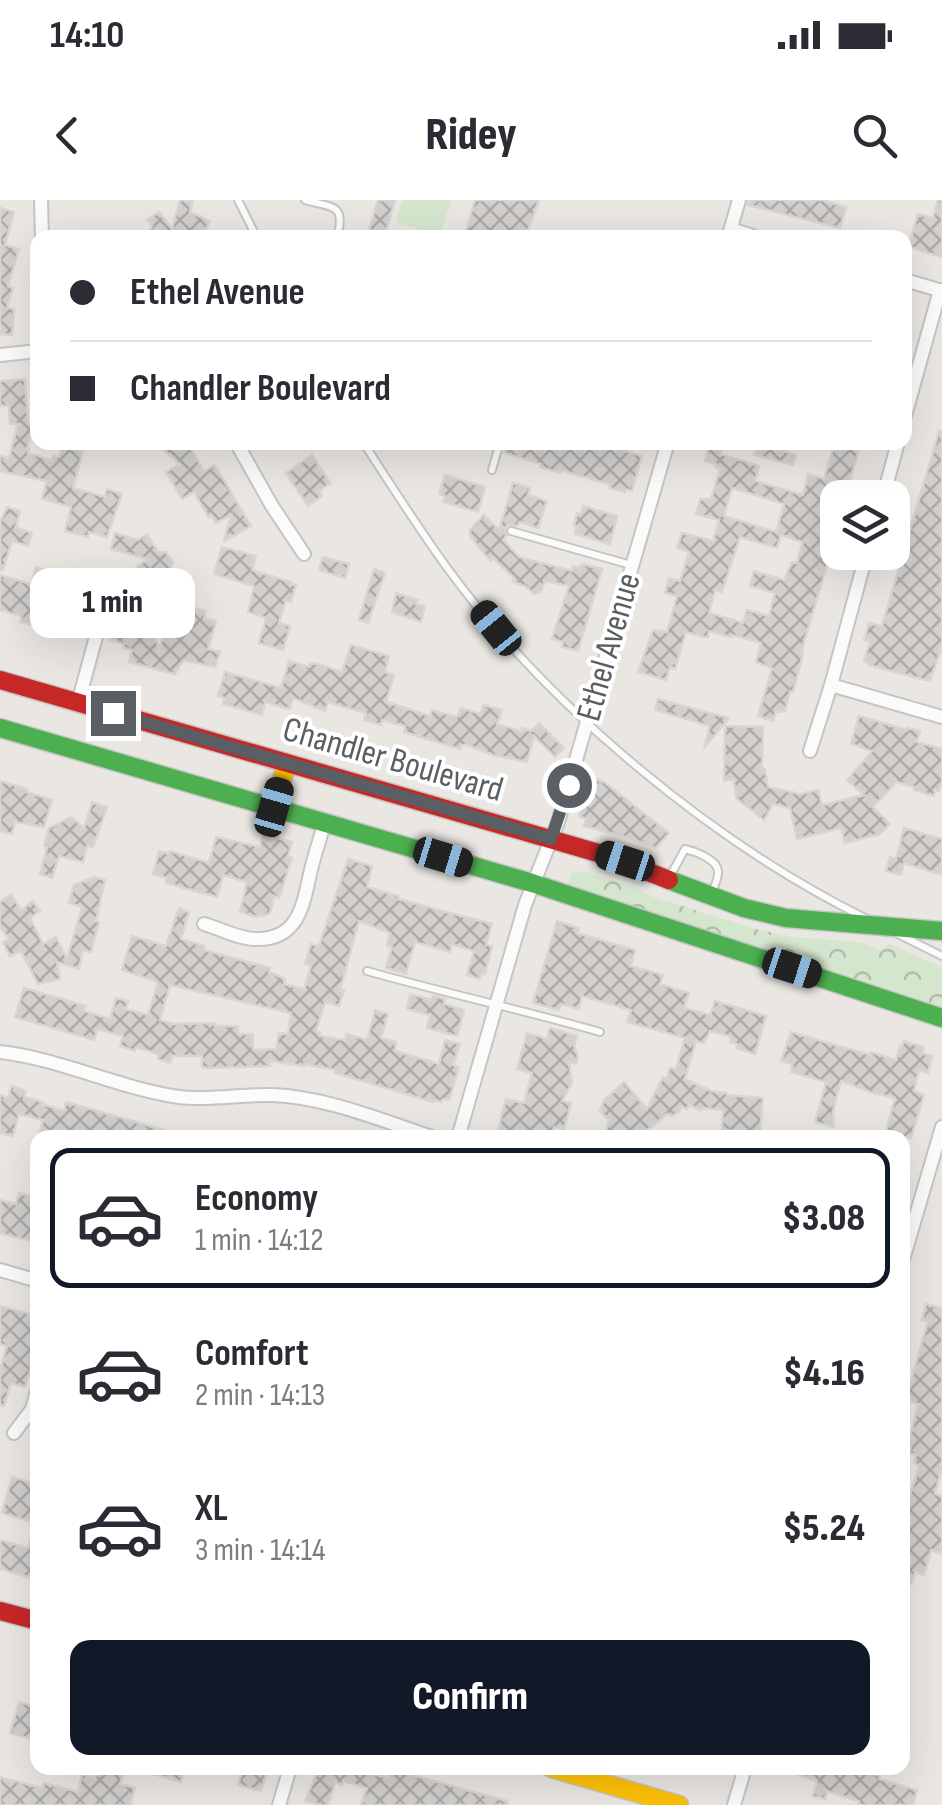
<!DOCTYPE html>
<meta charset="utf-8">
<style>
body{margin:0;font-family:"Sofia Sans Condensed",sans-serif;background:#f7f7f7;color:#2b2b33;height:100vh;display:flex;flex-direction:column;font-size:38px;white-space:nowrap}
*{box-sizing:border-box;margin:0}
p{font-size:32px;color:#7c7c81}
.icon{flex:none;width:55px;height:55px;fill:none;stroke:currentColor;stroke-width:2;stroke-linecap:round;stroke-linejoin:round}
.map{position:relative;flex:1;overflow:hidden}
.drawer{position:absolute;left:30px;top:930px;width:880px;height:645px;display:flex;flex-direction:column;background:#fff;border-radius:20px;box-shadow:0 10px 40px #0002}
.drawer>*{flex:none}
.top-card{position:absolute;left:30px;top:30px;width:882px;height:220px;border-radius:20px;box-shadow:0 10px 40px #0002;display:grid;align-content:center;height:220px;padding:0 40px;background:#fff}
.fabs{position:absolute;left:820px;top:280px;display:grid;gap:20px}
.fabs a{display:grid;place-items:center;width:90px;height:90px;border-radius:20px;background:#fff;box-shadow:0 10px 40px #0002;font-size:50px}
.end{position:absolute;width:45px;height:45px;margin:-22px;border:12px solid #595f62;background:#fff;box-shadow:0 0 0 5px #fff}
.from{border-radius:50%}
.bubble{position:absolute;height:70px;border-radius:20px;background:#fff;box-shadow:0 10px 40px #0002;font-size:32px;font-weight:800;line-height:70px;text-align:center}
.car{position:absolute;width:30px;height:60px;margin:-30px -15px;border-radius:12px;box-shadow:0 0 8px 2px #0007;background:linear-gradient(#222 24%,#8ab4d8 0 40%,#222 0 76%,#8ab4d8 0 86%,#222 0)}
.top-card b{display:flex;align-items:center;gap:35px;height:95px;font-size:38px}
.top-card b+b{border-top:2px solid #e1e1e2}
.top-card i{width:25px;height:25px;background:#2b2b33}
ul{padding:18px 0 0;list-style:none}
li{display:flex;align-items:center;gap:30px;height:140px;margin:0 20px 15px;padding:0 20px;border:5px solid transparent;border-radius:20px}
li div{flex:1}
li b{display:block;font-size:38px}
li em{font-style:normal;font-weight:800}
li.active{border-color:#111827}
li>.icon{width:90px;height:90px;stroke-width:1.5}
.cta{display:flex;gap:20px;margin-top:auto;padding:20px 40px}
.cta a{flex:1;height:115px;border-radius:20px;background:#111827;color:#fff;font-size:40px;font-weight:800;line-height:115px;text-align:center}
.status{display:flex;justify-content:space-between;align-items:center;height:70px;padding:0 50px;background:#fff;direction:ltr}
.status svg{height:28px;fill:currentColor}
header{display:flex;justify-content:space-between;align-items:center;height:130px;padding:0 40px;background:#fff;font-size:45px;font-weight:800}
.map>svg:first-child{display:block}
</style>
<div class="status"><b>14:10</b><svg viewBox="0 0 49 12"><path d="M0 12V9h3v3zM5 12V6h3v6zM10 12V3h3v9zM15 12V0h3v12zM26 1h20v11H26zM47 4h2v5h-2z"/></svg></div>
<header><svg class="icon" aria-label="back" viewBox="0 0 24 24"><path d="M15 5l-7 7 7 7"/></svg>Ridey<svg class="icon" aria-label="search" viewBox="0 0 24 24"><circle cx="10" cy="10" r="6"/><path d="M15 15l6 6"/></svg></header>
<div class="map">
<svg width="942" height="1605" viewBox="0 0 942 1605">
<defs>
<pattern id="forest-crowns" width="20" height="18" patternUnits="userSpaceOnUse" patternTransform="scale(2.5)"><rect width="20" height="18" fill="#d5e6ce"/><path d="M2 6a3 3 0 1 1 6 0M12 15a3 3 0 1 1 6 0" fill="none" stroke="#b0beab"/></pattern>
<pattern id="building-cross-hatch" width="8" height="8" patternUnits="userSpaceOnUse" patternTransform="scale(2.5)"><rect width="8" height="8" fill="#d2cfcd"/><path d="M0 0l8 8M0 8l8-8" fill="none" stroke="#adabaa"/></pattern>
</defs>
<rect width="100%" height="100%" fill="#eae7e3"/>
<!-- forest -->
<path fill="url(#forest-crowns)" d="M586 672 635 687 653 697 756 729 792 737 860 742 881 750 889 744 942 767V807L577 690 568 684 572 673Z"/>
<!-- park -->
<path fill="#d5e6ce" d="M402 0H451L440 36 396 22Z"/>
<!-- building -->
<g fill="url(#building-cross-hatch)" stroke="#d9d6d2" stroke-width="2.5" fill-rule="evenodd">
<path d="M180 0H193L190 12 210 21 202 38H146L152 26 147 20 159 12 172 29Z"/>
<path d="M378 0H395L385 35 369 30Z"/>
<path d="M475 0H539L525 38H464Z"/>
<path d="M749 0H823L846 7 840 28 748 5Z"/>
<path d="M938 0H942V57L908 47 918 14 933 18Z"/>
<path d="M0 8 14 12 5 45 19 49 8 86 13 88 7 108 14 109 12 135 0 134Z"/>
<path d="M25 179 28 222 33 224 27 249H29L28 253 52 260 53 256 59 257 63 245 83 251 73 288 105 297 107 289 122 294 107 337 89 332 88 337 65 331 71 307 42 299 47 281 0 271V256L9 258 18 224H10L9 206H0V181Z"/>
<path d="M939 231 942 232V447L930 480H925L872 466 864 461 870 441 864 440 869 423 882 426Z"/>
<path d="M154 242H187L204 271 215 265 251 326 224 341 231 315 216 323 212 316 209 318 194 292 182 299 166 272 180 264Z"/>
<path d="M507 242H597L642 256 632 291 626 289 625 292 610 288V285L605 283 561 270 560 273 540 267 541 264 504 253Z"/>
<path d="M758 242 796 255 793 265 754 255Z"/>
<path d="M835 242H861L845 298H838V312L834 325 838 328 803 446 802 458 793 492 790 491 785 511 776 512 773 521 758 516 772 468 756 462 761 443 732 435 731 437 709 431 708 437H704L686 432 675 469 670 467 666 480 638 472 653 430 667 432 677 396 665 393 669 378 680 381 689 352 677 348 682 333 713 341 719 320 696 314 700 299H711L720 269 715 267 716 264 705 261 709 246 722 249 721 254 759 266 755 281 803 295 808 274 824 279ZM732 288 784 304 776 332 724 316ZM781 335 803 342 797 363 792 362 784 380 754 371 750 386 775 393 769 416 747 410 743 423 709 413 715 390 722 392 740 337 777 348Z"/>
<path d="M312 255 330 283 319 291 322 296 308 306 286 273Z"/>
<path d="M445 275 485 287 478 312 443 302 445 296 439 294Z"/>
<path d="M513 283 530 288 528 295 547 301 538 328 520 322 517 326 508 325 505 328 506 336 503 340 519 357 572 371 573 366 579 368 582 364 602 369 578 451 562 447 563 442 552 439 569 386 545 381 541 392 534 394 525 386 513 382 514 378 493 358 490 361 470 336V330L484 315 499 330Z"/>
<path d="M583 306 617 316 610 344 575 334 577 326H574L577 313 581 314Z"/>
<path d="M7 307 20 311 16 327 32 333 28 346 12 341 3 370H0V322Z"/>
<path d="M115 333 138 340 147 334 158 352H166L173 362 169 373 170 375 167 377 169 379 158 387 153 380 149 383 137 366 148 359 111 349Z"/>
<path d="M222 347 256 356 252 370 291 382V384L296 385 291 402 286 400 279 423 290 426 283 450 259 443 266 418 248 412 254 386 214 374Z"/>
<path d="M323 357 349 364 345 378 319 370Z"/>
<path d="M36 367 73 378 64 409 76 413V416L80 417 74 436 20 422 22 416 0 410V375L31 384Z"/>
<path d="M374 369 385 373 368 423 359 420Z"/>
<path d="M396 393 418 400 416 404 425 406 421 422 392 412Z"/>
<path d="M127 404 140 408 139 412 150 415 159 450 169 416 174 418 164 404 182 409 184 405 206 411 204 418 216 421 208 449 220 452 215 467 183 460 175 474 129 462 132 450 123 448 124 444 110 440 119 409 125 411Z"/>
<path d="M351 445 389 456 385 472 394 475 386 502 430 516 432 510 457 517 461 508 481 514 483 505 502 510 497 524 521 531 522 528 531 531 539 523 564 548 555 557 534 536 527 562 493 555 467 545H461L460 549 404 532 405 526 382 520 381 525 364 520 366 513 328 502 325 511 293 498 290 509 265 502 262 515 223 504 224 498 218 496 225 472 281 488 289 461 309 467 310 463 318 464 342 472Z"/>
<path d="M658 499 713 514 729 518 704 548 710 526 655 510Z"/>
<path d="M859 516 907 530V528L920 531 917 542 942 549V580L939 591 935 590 934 596 914 590 915 587 897 582 873 607 890 624 880 634 845 643 841 628 797 639 790 608 773 604 764 620 737 599 733 579 724 581 725 526 763 527 762 569H765L768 587 800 594 818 590 822 605 864 595 847 580 872 551 851 544Z"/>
<path d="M590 577 604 582 669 633 656 648 629 638 584 626 586 619 579 616Z"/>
<path d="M0 581 28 589 27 592 52 600 44 627 15 622 12 634 0 631Z"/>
<path d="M92 602 107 607 93 647 87 646 83 662 59 656 52 678 40 674 46 652 47 647 44 646 49 628 71 617 84 628Z"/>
<path d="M904 628 942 639V675L904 663 901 675 886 671 890 657 896 659Z"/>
<path d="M263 634 292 642 288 657 292 658 279 698 274 696 270 713 263 716 258 715 257 717 240 712 247 682 223 675 217 697 166 683 167 678 153 674 159 651 169 654 170 651 209 663 216 637 260 647Z"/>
<path d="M348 659 372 666 367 687 398 696V699L492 724 486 745 492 746 485 774 482 773 480 779 467 775 474 751 452 744 450 752 415 742 406 774 386 768 392 747 387 746 390 733 359 721 340 790H344L339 806 325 802 316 831 320 832V836L345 840 347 834 367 840 375 810 388 814 381 838 396 842 395 851 439 864 445 840 460 844 453 865 459 867 449 900 443 899 441 902 434 900 433 902 335 873 336 870 304 864V866L270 861V866L208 868 202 867V856H173L170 863 158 859V854L136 847 135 851 120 846 123 836 98 829 94 840 15 817 24 788 86 806 84 811 110 819 116 798 128 801 126 809 148 815 158 782 122 770 132 736 166 746 179 708 189 712 181 739 205 746 204 750 270 768 269 772 285 779 284 784 304 789 311 766 305 764 311 744 319 746ZM170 785 291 813 288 834 279 833 276 849 253 850V834H238V826H215V823L174 824 160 820Z"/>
<path d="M94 677 105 680 96 721 99 722 91 752 83 750 79 769 57 762 60 779 38 784 21 751 10 756 3 742 9 739 0 727V702L11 694 21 710 33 701 40 711 30 718 43 744 56 737 67 759 82 707 69 703 74 685Z"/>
<path d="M557 721 579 728 577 733 635 750 631 766 663 775 660 784 689 793 684 808 710 815 715 801 766 816 755 854 736 848 737 844 730 842 732 837 710 831 704 843 696 841 685 879 711 891 727 893V895L763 898 760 933 722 930 723 910 701 908 700 910 689 905 687 909 681 907 679 912 672 916 667 914 638 938H604L609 920 600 911 604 900 624 882 647 909 663 877 667 879 670 868 676 869 685 838 627 822 631 810 582 796 579 809 561 804 559 810 533 803Z"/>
<path d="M410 794 432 800 433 796 445 799 444 804 464 810 457 836 427 828 430 815 407 809Z"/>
<path d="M550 828 577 836 574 846 578 856 576 864 569 862 572 883 562 901 571 903 564 929 554 927 551 938H496L506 899 524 903 532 873 517 869 527 833 547 839Z"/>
<path d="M791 832 870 855 871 852 896 860 900 846 902 847 904 841 924 847 922 853 932 856 928 873 919 870 914 891 924 895 911 938H884L895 898 873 893 841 881 833 911 834 927 815 922 826 882 791 872 793 864 781 861Z"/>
<path d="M11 886 26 891 24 897 43 902 42 904 64 911 66 902 174 933 173 938H38L43 920 19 914 13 936 0 933V895L8 898Z"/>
<path d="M19 993 38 998V1043L0 1033V1000L16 1004Z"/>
<path d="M926 1104 942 1108V1268L935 1294 942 1296V1354L931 1350 924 1375 915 1372 912 1384 902 1382V1348L909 1325 902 1323V1319L919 1267 914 1262 916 1255 909 1253 911 1247 908 1246 918 1204 906 1200 928 1121 922 1120Z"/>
<path d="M0 1106 31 1114V1116L38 1118V1145L25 1187 11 1183 4 1206 0 1205V1170L7 1146 0 1144Z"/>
<path d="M12 1277 38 1284V1324L2 1313Z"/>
<path d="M36 1325H38V1380L0 1369V1340L28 1348Z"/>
<path d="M19 1502 38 1507V1541L10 1533Z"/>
<path d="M98 1568H125L120 1584 135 1588 130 1605H0V1577L42 1588 44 1583 78 1592 82 1574 95 1578Z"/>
<path d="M144 1568H177L184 1569 181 1582 143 1571Z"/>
<path d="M243 1568H268L261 1591 238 1585Z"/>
<path d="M319 1568H367L366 1572 388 1578 390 1569 507 1601V1605H361L367 1588 343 1581 342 1585 335 1582 328 1605H320L305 1601Z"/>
<path d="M784 1568H867L866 1571 880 1576 879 1579 917 1590 913 1605H858L859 1601 827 1591 825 1599 813 1596 817 1581 784 1570Z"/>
</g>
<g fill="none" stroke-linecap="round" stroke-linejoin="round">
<defs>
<g id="lane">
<path d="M238 0 257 38"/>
<path d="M305 0C334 8 346 4 337 38"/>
<path d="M363 242C391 285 418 328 448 369 549 507 712 642 865 718"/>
<path d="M492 270 500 242"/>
<path d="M511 331 631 365"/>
<path d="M669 678 685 649C694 651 717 659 718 671 719 678 713 689 711 695"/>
<path d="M894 732 942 756"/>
<path d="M367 771C445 793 523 810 600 832"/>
</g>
<g id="street">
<path d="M41 0 42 38"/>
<path d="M731 29 759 38"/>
<path d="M728 38 739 0"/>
<path d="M905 80 942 91"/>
<path d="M0 155 38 151"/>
<path d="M905 216 940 90"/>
<path d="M236 242 272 306 304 354"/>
<path d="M883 298 898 242"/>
<path d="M831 485 942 517"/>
<path d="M78 503 110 385"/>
<path d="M810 551 831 485 867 352"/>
<path d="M204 724C221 729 239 739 256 739 298 740 303 706 310 674 314 656 320 639 325 621"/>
<path d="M0 852C61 859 118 888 179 897 210 901 241 894 272 895 327 897 383 921 435 938"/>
<path d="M458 938 525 705 558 622 668 242"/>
<path d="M902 1063 942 927"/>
<path d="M0 1070 38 1081"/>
<path d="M14 1233 32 1209 38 1188"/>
<path d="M279 1605 290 1568"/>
<path d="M734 1605 745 1568"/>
</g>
<g id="fast">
<path d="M0 528 532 683 942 818"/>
<path d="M669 680 744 708 786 718 942 731"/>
</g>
<g id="slow">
<path d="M274 607 287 563"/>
<path d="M551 1568 679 1605"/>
</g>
<g id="jam">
<path d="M0 480 605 655 669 680"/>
<path d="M0 1411 38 1421"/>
</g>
</defs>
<!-- lane casing -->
<use href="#lane" stroke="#c5c5c4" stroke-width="10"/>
<!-- street casing -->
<use href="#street" stroke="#c5c5c4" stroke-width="16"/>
<!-- fast casing -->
<use href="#fast" stroke="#c5c5c4" stroke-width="21"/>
<!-- slow casing -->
<use href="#slow" stroke="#c5c5c4" stroke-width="21"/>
<!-- jam casing -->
<use href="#jam" stroke="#c5c5c4" stroke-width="21"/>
<!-- lane -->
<use href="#lane" stroke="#fcfbfb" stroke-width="6"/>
<!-- street -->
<use href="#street" stroke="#fcfbfb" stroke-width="12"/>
<!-- fast -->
<use href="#fast" stroke="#4caf50" stroke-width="18"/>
<!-- slow -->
<use href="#slow" stroke="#ffc107" stroke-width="18"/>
<!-- jam -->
<use href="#jam" stroke="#c62828" stroke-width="18"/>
</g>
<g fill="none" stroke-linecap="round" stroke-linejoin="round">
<!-- route -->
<path stroke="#595f62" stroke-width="12" d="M113 513 551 639 569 585"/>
</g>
<g text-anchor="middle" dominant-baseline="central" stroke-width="8" stroke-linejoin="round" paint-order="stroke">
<!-- street labels -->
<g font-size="35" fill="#595f62" stroke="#fff">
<text transform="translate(609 447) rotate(-74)">Ethel Avenue</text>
<text transform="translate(393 560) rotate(16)">Chandler Boulevard</text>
</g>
</g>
</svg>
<div class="fabs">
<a><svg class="icon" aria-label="layers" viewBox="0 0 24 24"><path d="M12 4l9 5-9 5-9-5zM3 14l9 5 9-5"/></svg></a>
</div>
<i class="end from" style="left:569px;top:585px"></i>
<i class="end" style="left:113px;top:513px"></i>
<div class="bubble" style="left:30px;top:368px;width:165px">1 min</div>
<i class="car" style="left:496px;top:428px;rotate:321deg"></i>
<i class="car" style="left:274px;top:607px;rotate:16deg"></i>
<i class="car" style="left:443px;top:657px;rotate:107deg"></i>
<i class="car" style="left:625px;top:661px;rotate:288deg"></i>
<i class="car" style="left:792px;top:768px;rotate:108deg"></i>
<div class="top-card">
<b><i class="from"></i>Ethel Avenue</b>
<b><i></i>Chandler Boulevard</b>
</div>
<section class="drawer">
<ul>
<li class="active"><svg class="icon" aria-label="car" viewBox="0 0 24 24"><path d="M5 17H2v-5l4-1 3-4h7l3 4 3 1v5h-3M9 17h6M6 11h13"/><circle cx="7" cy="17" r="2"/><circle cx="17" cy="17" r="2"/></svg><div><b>Economy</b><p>1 min · 14:12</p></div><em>$3.08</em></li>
<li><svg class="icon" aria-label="car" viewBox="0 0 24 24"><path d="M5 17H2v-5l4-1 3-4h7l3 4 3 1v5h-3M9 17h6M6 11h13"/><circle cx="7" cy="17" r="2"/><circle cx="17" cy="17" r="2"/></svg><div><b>Comfort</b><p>2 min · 14:13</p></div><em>$4.16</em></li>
<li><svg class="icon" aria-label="car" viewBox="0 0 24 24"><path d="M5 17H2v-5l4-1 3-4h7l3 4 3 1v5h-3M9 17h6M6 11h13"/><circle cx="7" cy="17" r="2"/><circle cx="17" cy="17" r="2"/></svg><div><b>XL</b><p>3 min · 14:14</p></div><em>$5.24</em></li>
</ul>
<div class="cta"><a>Confirm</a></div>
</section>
</div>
